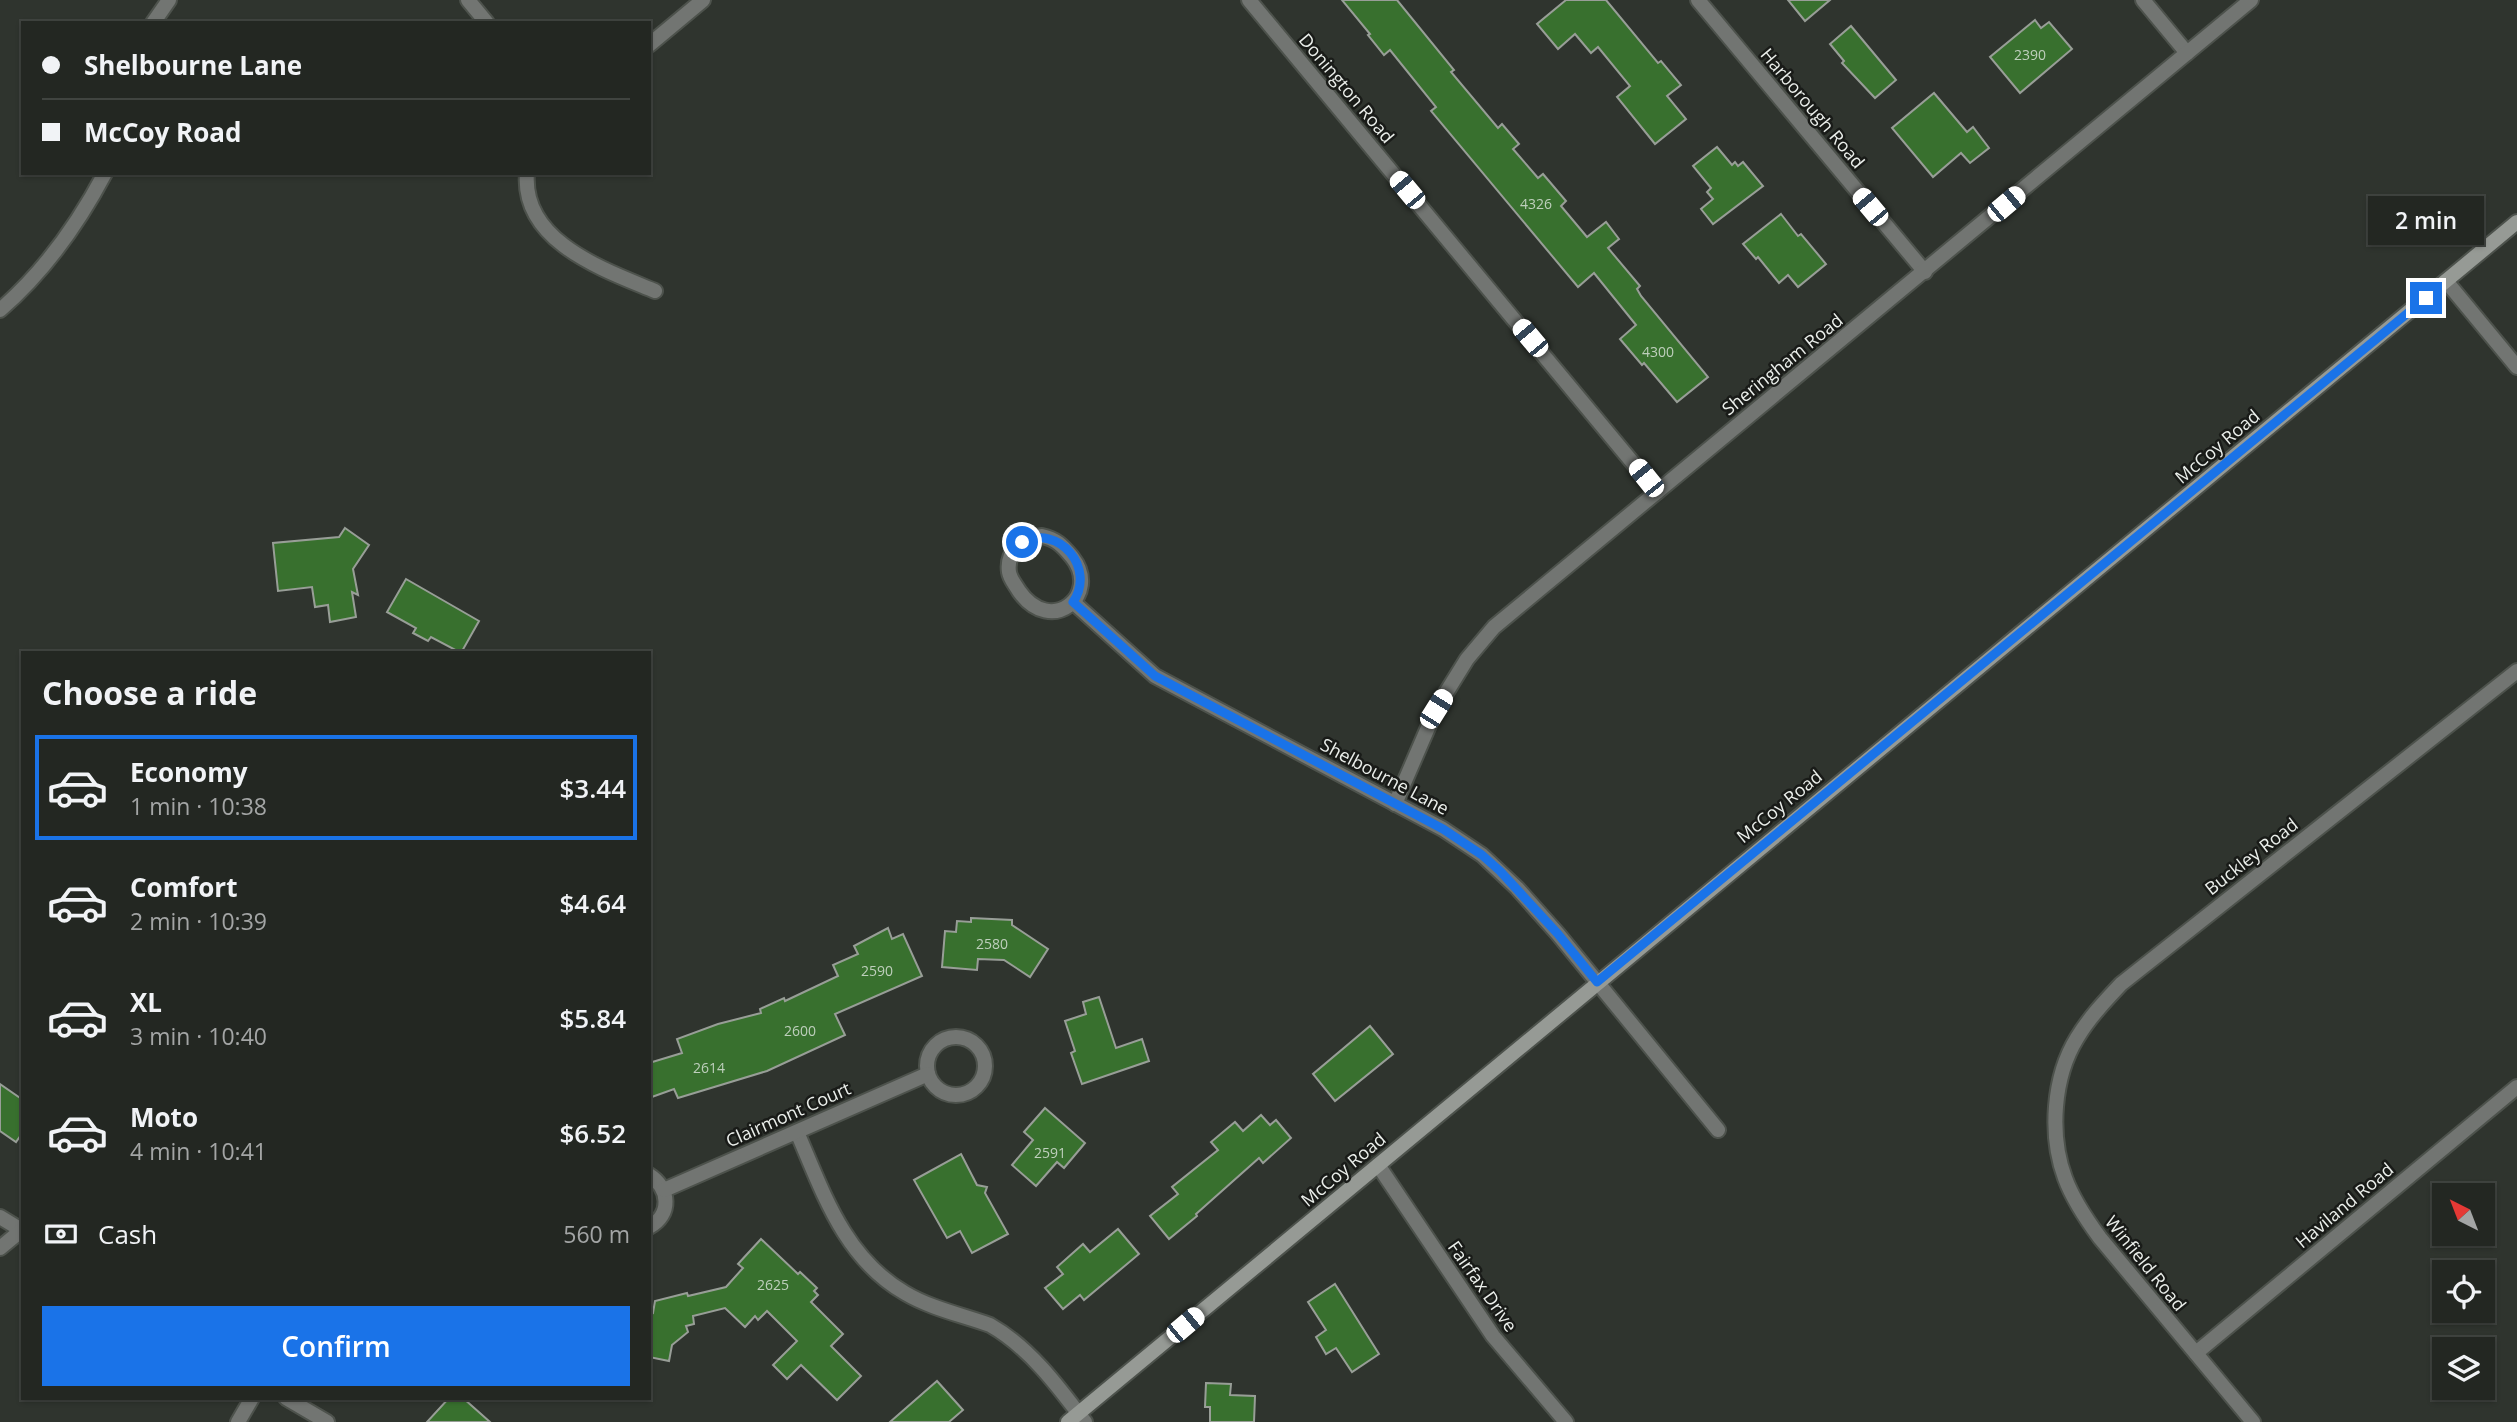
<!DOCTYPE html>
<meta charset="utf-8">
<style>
body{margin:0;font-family:"Open Sans",sans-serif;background:#2b2f2a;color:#f1f3f6;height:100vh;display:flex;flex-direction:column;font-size:26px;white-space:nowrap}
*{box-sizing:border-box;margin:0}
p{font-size:23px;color:#a3a5a5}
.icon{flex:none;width:38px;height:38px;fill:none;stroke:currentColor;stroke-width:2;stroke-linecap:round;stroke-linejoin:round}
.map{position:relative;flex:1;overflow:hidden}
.details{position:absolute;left:21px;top:651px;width:630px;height:749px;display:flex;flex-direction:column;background:#232722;border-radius:0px;box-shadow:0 2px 5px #0004,0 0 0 2px #404440}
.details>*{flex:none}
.hud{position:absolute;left:21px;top:21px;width:630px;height:154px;border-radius:0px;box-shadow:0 2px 5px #0004,0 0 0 2px #404440;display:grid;align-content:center;height:154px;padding:0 21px;background:#232722}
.needle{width:46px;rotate:318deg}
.buttons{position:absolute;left:2432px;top:1183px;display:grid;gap:14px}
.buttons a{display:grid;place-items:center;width:63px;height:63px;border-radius:0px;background:#232722;box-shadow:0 2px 5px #0004,0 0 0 2px #404440;font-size:35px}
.end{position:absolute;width:32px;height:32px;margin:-16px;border:9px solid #1a73e8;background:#fff;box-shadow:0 0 0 4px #fff}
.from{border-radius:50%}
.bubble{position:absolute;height:49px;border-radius:0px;background:#232722;box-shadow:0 2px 5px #0004,0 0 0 2px #404440;font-size:23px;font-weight:600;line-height:49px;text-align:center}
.car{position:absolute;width:21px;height:42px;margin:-21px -10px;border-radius:9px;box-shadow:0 0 5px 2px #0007;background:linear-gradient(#fff 24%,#345 0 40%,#fff 0 76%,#345 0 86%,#fff 0)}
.hud b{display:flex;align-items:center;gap:24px;height:66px;font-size:26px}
.hud b+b{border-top:2px solid #404440}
.hud i{width:18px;height:18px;background:#f1f3f6}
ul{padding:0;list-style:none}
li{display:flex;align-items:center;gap:21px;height:105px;margin:0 14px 10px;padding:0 7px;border:4px solid transparent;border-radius:0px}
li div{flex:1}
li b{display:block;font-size:26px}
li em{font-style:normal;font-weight:600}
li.current{border-color:#1a73e8}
li>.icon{width:63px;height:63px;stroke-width:1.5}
h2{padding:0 21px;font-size:32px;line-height:84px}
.pay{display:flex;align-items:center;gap:18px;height:77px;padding:0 21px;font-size:26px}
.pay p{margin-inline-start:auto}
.action{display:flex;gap:14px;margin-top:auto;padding:14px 21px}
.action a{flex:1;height:80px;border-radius:0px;background:#1a73e8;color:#fff;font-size:28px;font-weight:600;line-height:80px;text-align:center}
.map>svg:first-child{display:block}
</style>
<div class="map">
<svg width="2517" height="1422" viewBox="0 0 2517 1422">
<rect width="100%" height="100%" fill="#2f342e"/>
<!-- building -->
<g fill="#38702e" stroke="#989e97" stroke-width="2">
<path d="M1342 0H1397L1454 70 1451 72 1498 128 1502 124 1519 144 1513 149 1538 178 1543 174 1566 201 1561 206 1587 237 1606 222 1619 239 1608 248 1640 286 1637 289 1641 296 1708 377 1677 402 1644 363 1642 365 1620 339 1636 325 1594 273 1578 287 1431 111 1436 107 1390 50 1384 55 1368 35 1370 34Z"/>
<path d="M1566 0H1606L1658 63 1661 61 1681 85 1667 96 1686 119 1655 144 1617 97 1630 86 1598 47 1591 53 1575 34 1558 49 1537 24Z"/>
<path d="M1788 0H1830L1805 21Z"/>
<path d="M2035 20 2041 28 2049 22 2072 49 2020 93 1990 57Z"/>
<path d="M1851 26 1896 80 1875 98 1842 63 1844 61 1830 44Z"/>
<path d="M1934 93 1967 132 1973 127 1989 148 1970 163 1961 153 1933 177 1892 128Z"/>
<path d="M1717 147 1732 165 1735 162 1738 166 1743 162 1763 186 1713 224 1701 209 1713 199 1707 192 1711 188 1693 166Z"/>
<path d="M1781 214 1798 236 1801 234 1826 264 1798 287 1788 275 1779 283 1758 257 1756 259 1743 244Z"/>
<path d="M345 528 369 545 353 569 358 595 352 592 356 617 330 622 328 605 315 607 312 587 278 591 273 543 339 537Z"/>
<path d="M406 579 479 621 461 653 431 637 428 641 413 633 416 628 387 612Z"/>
<path d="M971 918 1012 920V925L1048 949 1030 977 1004 960 978 959 977 970 942 967 945 931 956 932 957 921 971 922Z"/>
<path d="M888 928 892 939 903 934 922 976 835 1014 845 1035 767 1071 678 1098 674 1089 649 1098V1063L682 1053 677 1039 718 1024 761 1013 760 1009 784 998 785 1001 838 976 833 965 858 954 854 946Z"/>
<path d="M1099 997 1116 1048 1142 1039 1149 1061 1082 1084 1071 1053 1075 1051 1065 1021 1086 1014 1083 1002Z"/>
<path d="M1370 1026 1393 1054 1335 1101 1313 1074Z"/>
<path d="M0 1084 23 1100V1132L16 1142 0 1131Z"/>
<path d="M1045 1108 1085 1143 1064 1168 1057 1162 1036 1186 1012 1165 1033 1140 1024 1132Z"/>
<path d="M1261 1115 1270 1125 1276 1120 1291 1138 1263 1163 1259 1158 1196 1214 1197 1216 1169 1239 1150 1216 1178 1194 1172 1187 1218 1150 1211 1142 1235 1122 1243 1131Z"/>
<path d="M961 1154 977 1185 987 1187 985 1193 1008 1234 972 1253 960 1231 947 1238 914 1180Z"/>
<path d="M1118 1229 1139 1254 1084 1300 1080 1295 1063 1309 1045 1288 1063 1274 1057 1267 1083 1244 1090 1252Z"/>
<path d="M761 1239 798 1274 800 1272 817 1288 814 1291 818 1295 811 1302 843 1334 831 1346 861 1376 837 1400 801 1365 787 1379 773 1365 797 1341 767 1311 758 1320 755 1316 745 1327 725 1308 693 1316 694 1324 686 1326 688 1332 672 1345 669 1361 649 1357V1312L653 1313 655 1301 687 1293 688 1296 726 1287 743 1268 738 1264Z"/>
<path d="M1335 1284 1379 1354 1352 1372 1336 1348 1326 1354 1316 1337 1326 1330 1308 1302Z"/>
<path d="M937 1381 963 1410 949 1422H890Z"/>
<path d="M1206 1383 1231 1384 1230 1395 1255 1396 1254 1422H1210V1407H1205Z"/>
<path d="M449 1398H463L490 1422H427Z"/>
</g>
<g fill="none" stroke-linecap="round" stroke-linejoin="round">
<defs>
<g id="minor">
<path d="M468 0 487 23"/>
<path d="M1249 0 1657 492"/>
<path d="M1698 0 1925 272"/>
<path d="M2143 0 2187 53"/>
<path d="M153 23 169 0"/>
<path d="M649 45 703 0"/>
<path d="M527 173C521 242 605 270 655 291"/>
<path d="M0 310C44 272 78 224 105 173"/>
<path d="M1042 536C1056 539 1062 545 1072 557 1102 595 1051 637 1019 591 1015 584 1010 579 1009 572 1006 551 1023 538 1042 536Z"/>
<path d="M1073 602 1155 676 1443 829 1482 855 1517 888 1558 934 1718 1130"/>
<path d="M1395 804 1436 709 1467 659 1494 627 2251 0"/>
<circle cx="956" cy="1066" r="29"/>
<path d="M797 1132C823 1192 844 1258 905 1293 930 1308 962 1315 990 1325 1029 1347 1058 1386 1085 1422"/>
<path d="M1378 1165 1493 1336 1566 1422"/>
<path d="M649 1175C670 1188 672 1215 649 1227"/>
<path d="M664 1190 928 1074"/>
<path d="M0 1217 23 1231"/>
<path d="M0 1248 23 1229"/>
<path d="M2196 1353 2517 1087"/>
<path d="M286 1398 327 1422"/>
<path d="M238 1422 252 1398"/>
<path d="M2253 1422 2100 1238C2086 1219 2073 1200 2065 1178 2049 1135 2053 1077 2077 1038 2089 1018 2105 1001 2121 984L2517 671"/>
</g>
<path id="tertiary" d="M2446 281 2517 367"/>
<path id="secondary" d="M1068 1422 2517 222"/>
</defs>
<!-- minor casing -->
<use href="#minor" stroke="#4d524c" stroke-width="18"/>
<!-- tertiary casing -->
<use href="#tertiary" stroke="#4d524c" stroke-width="18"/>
<!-- secondary casing -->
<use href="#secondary" stroke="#4d524c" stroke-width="18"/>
<!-- minor -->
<use href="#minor" stroke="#727572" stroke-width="14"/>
<!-- tertiary -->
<use href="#tertiary" stroke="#727572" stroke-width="14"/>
<!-- secondary -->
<use href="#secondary" stroke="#969a95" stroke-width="14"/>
</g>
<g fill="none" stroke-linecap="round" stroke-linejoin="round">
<!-- route -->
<path stroke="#1a73e8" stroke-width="9" d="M1022 542C1060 524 1096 569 1073 602L1155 676 1443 829 1482 855 1500 871 1558 934 1597 982 2426 298"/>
</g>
<g text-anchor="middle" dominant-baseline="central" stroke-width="5" stroke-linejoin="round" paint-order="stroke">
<!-- number labels -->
<g font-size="14" fill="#becfbc">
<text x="2030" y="54">2390</text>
<text x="1536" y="203">4326</text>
<text x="1658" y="351">4300</text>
<text x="992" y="943">2580</text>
<text x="877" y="970">2590</text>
<text x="800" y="1030">2600</text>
<text x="709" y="1067">2614</text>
<text x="1050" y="1152">2591</text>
<text x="773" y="1284">2625</text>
</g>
<!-- street labels -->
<g font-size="18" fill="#ebefeb" stroke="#191b18">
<text transform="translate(1347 88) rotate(50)">Donington Road</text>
<text transform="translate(1813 108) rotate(50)">Harborough Road</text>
<text transform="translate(1782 364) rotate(-39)">Sheringham Road</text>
<text transform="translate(2217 446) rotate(-40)">McCoy Road</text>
<text transform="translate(1385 776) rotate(28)">Shelbourne Lane</text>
<text transform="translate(1779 806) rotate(-39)">McCoy Road</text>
<text transform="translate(2251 856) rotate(-38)">Buckley Road</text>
<text transform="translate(788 1114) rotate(-24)">Clairmont Court</text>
<text transform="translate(1343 1169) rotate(-40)">McCoy Road</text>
<text transform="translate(2344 1205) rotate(-40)">Haviland Road</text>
<text transform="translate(2146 1263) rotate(51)">Winfield Road</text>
<text transform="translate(1483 1286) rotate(55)">Fairfax Drive</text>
</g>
</g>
</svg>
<div class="buttons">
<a><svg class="needle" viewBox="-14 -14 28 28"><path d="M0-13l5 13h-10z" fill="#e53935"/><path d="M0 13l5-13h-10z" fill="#a3a5a5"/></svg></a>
<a><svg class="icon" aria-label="locate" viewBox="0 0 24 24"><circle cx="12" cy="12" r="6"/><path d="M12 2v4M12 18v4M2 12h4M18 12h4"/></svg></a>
<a><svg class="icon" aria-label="layers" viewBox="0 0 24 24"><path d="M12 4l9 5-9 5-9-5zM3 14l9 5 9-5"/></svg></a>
</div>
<i class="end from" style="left:1022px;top:542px"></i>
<i class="end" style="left:2426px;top:298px"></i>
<div class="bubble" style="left:2368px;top:196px;width:116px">2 min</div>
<i class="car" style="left:1407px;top:190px;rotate:320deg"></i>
<i class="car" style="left:2006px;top:204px;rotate:50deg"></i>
<i class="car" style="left:1870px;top:207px;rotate:320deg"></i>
<i class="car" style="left:1530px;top:338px;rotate:320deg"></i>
<i class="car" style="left:1646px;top:478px;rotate:321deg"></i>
<i class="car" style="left:1436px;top:709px;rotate:32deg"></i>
<i class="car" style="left:1185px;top:1325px;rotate:50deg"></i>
<div class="hud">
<b><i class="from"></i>Shelbourne Lane</b>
<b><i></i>McCoy Road</b>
</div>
<section class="details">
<h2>Choose a ride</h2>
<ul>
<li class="current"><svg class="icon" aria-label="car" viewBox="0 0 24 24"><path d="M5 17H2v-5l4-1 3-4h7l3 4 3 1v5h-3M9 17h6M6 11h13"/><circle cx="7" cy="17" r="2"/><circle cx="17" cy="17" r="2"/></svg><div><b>Economy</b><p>1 min · 10:38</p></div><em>$3.44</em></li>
<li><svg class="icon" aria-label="car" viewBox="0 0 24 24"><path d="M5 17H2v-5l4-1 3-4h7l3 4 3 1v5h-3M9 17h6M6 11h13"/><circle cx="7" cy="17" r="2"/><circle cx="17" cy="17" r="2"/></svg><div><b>Comfort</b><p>2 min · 10:39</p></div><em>$4.64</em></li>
<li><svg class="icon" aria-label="car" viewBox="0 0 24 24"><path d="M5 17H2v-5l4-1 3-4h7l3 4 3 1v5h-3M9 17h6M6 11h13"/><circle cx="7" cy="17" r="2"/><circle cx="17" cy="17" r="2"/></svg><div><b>XL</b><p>3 min · 10:40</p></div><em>$5.84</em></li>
<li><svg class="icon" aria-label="car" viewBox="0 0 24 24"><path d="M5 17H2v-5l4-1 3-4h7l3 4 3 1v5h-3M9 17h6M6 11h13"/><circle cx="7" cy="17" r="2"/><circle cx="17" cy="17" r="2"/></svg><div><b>Moto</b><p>4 min · 10:41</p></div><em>$6.52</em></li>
</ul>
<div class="pay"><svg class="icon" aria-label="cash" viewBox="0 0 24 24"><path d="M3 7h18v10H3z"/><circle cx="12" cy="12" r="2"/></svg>Cash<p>560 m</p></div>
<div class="action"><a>Confirm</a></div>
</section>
</div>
